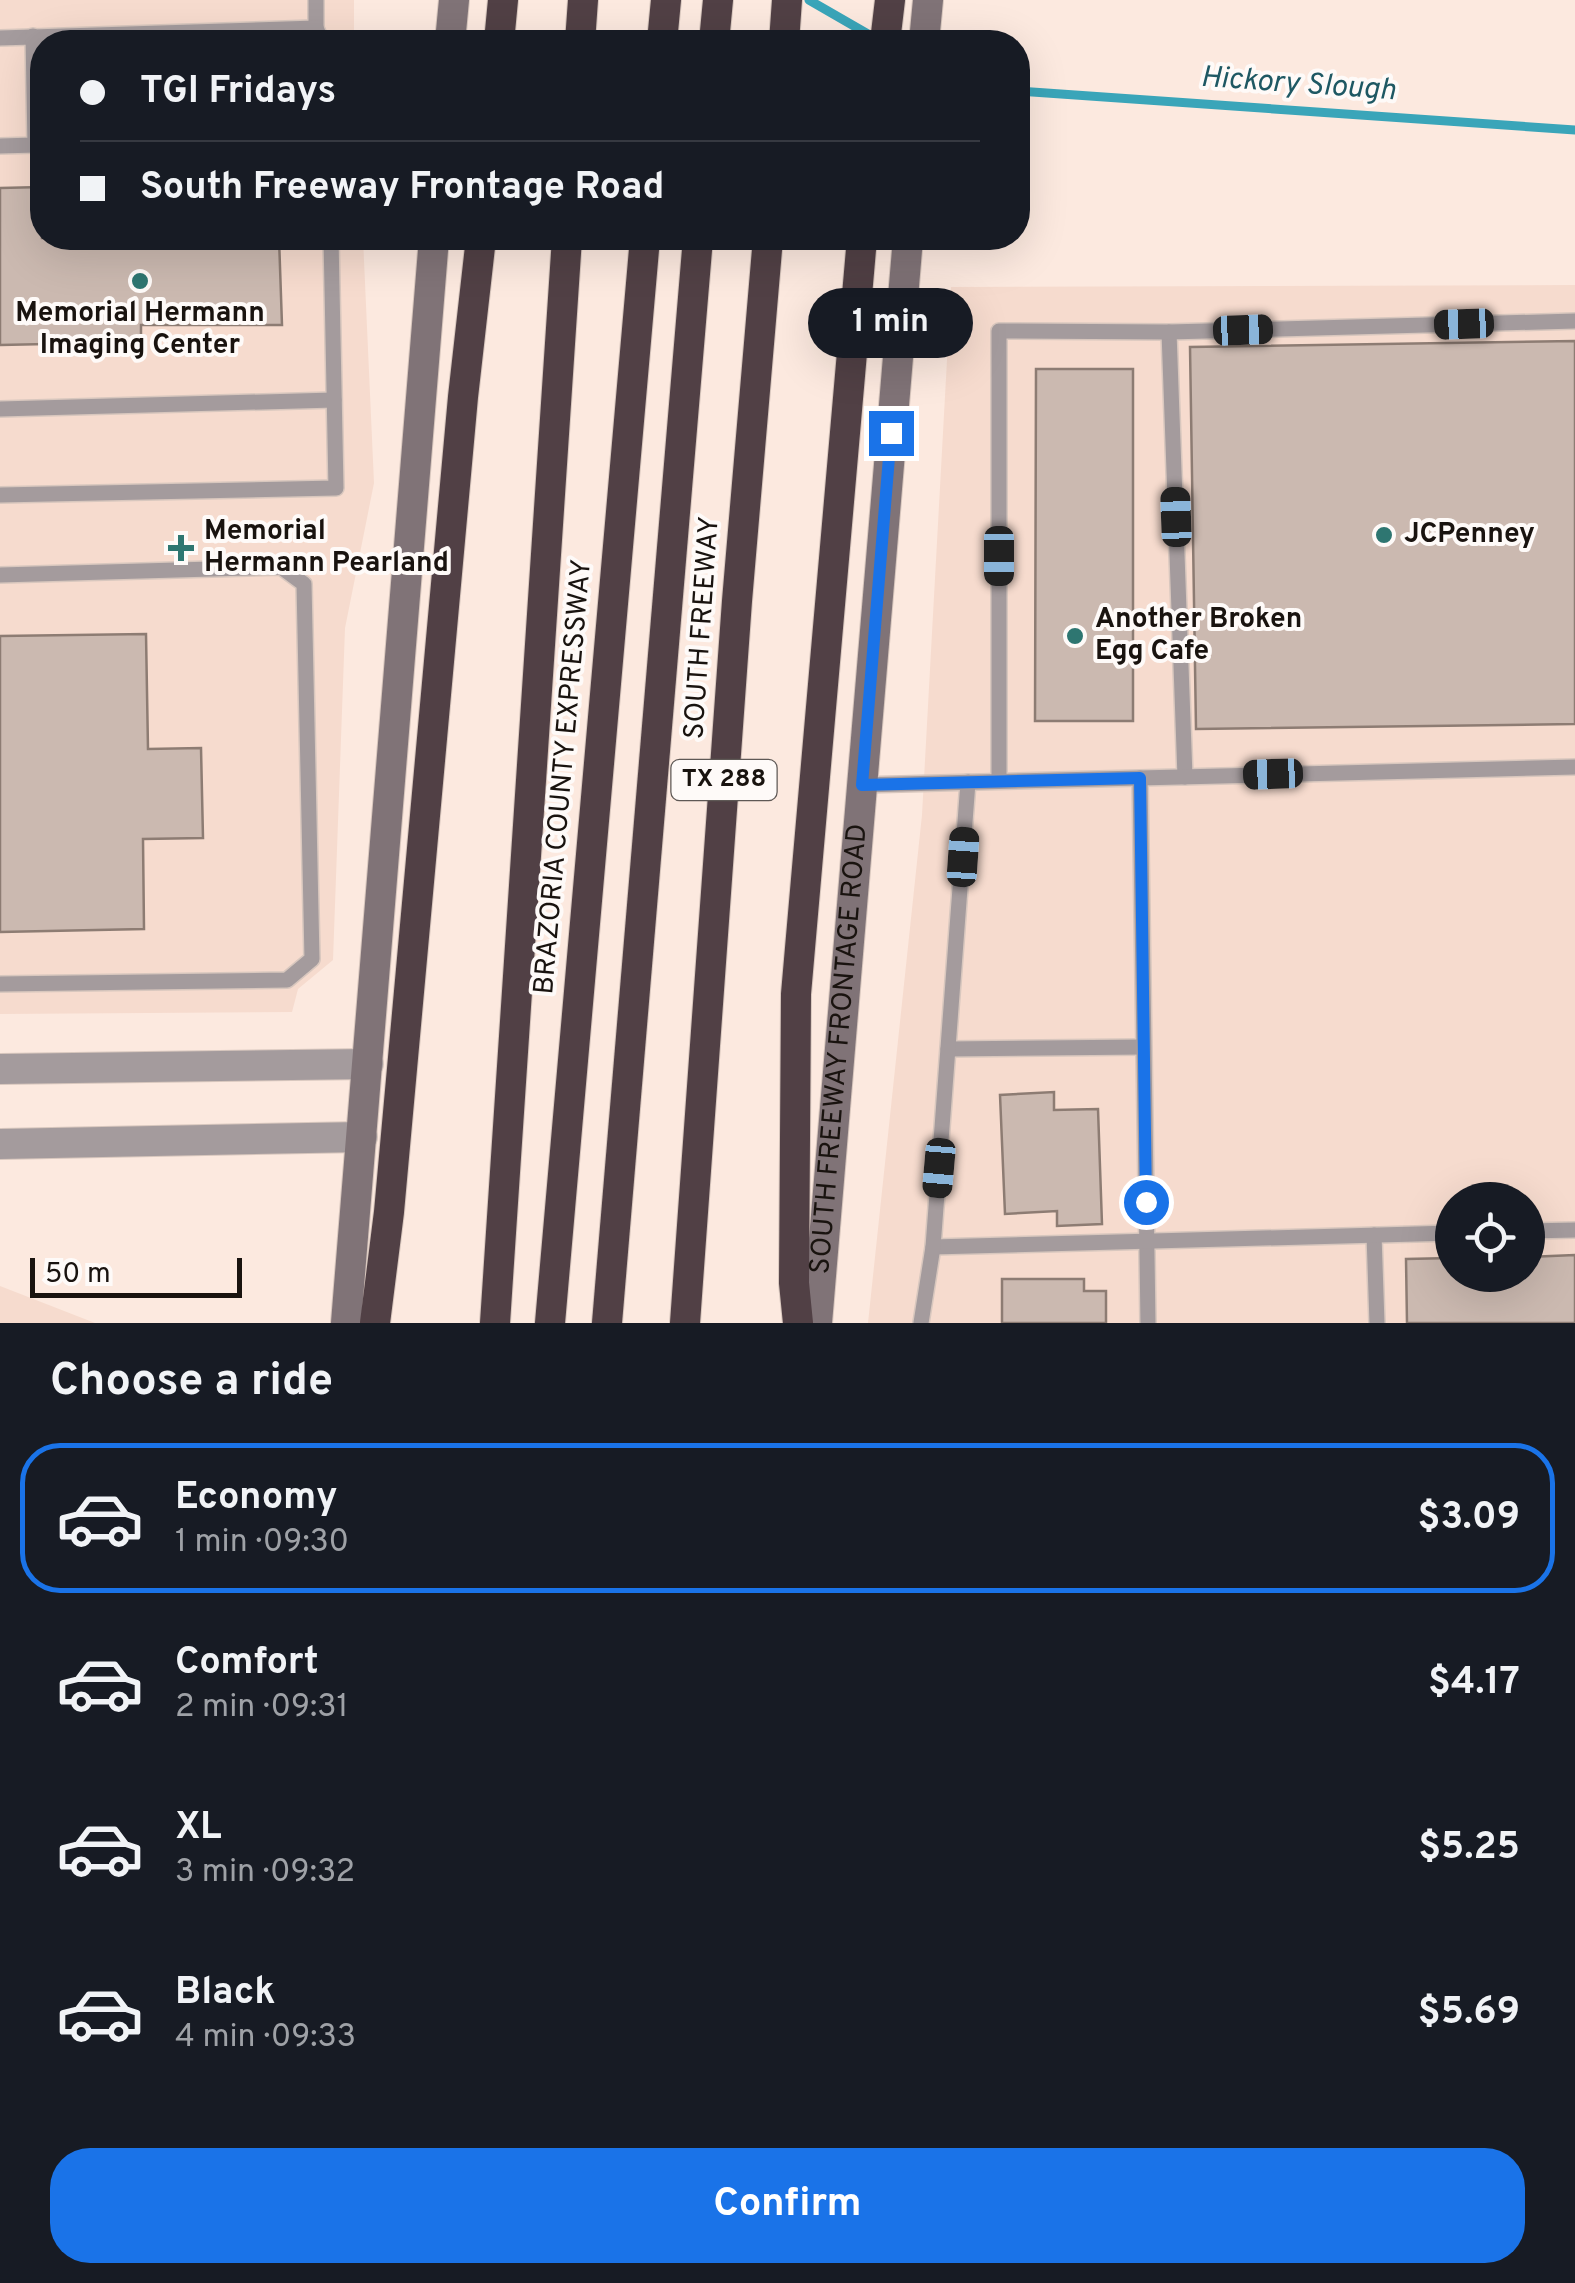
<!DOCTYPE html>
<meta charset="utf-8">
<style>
body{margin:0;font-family:Overpass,sans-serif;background:#242831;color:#f1f3f6;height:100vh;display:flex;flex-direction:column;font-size:38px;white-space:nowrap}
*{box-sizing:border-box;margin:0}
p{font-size:32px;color:#9ea1a6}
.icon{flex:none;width:55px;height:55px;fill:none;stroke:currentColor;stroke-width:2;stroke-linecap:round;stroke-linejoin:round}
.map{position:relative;height:1323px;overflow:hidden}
.panel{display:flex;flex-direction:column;background:#171b24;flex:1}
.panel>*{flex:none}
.guide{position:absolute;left:30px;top:30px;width:1000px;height:220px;border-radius:40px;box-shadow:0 10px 40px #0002;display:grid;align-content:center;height:220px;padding:0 50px;background:#171b24}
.tools{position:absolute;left:1435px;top:1182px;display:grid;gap:20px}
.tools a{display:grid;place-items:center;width:110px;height:110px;border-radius:50%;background:#171b24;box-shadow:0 10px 40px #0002;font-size:50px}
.scale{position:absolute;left:30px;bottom:25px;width:212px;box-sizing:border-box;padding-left:10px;border:5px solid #19130f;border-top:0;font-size:28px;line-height:35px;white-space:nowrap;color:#19130f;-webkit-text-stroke:8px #fefaf8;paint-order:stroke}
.end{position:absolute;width:45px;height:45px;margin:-22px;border:12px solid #1a73e8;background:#fff;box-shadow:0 0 0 5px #fff}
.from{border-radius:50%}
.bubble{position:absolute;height:70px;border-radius:35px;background:#171b24;box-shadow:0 10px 40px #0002;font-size:32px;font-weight:700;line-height:70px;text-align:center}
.car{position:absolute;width:30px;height:60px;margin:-30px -15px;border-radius:12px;box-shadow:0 0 8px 2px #0007;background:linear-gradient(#222 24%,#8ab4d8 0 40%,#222 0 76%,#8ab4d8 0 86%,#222 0)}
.guide b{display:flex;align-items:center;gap:35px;height:95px;font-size:38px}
.guide b+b{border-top:2px solid #363941}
.guide i{width:25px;height:25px;background:#f1f3f6}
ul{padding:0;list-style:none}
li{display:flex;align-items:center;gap:30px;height:150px;margin:0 20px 15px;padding:0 30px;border:5px solid transparent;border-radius:40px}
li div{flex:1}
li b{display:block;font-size:38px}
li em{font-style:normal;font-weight:700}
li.on{border-color:#1a73e8}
li>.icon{width:90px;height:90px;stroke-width:1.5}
h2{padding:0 50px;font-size:45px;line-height:120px}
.button{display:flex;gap:20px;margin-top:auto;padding:20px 50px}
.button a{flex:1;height:115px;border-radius:40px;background:#1a73e8;color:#fff;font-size:40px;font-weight:700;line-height:115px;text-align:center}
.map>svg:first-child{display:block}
</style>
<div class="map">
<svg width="1575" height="1323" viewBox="0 0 1575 1323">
<rect width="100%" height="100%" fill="#fce9df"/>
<!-- built -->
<g fill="#f6dbce" fill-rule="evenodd">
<path d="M0 0H354V42H42V238H363L374 483 345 628 333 960 298 989 292 1012 0 1014Z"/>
<path d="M1575 285V1323H868L922 815 951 287ZM1452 1200H1528V1275H1452Z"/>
<path d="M0 1286 95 1323H0Z"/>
</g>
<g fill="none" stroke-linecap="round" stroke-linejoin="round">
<!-- stream -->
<g stroke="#3aa5b9" stroke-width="9">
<path d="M809 0 880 41"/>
<path d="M1018 91 1575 130"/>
</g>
</g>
<!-- building -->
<g fill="#cbb9b0" stroke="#8d7c73" stroke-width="2.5">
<path d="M42 187V238H279L282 325H141V342L0 345V188Z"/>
<path d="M1575 341V724L1196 729 1190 347Z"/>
<path d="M1036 369H1133V721H1035Z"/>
<path d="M146 634 148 749 201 748 203 838 143 839 144 929 0 932V636Z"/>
<path d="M1054 1092V1110L1098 1109 1102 1224 1057 1226V1211L1005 1214 1000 1095Z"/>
<path d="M1575 1255V1323H1407L1406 1259 1452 1258V1275H1528V1257Z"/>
<path d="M1002 1279H1084V1291H1106V1323H1002Z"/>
</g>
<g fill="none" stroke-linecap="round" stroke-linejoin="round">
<defs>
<g id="lane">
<path d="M316 28V0"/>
<path d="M0 38 316 28 322 42"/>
<path d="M0 146 35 145 33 36"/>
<path d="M1169 332 1185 777"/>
<path d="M0 409 334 400"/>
<path d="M0 495 336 488 331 238"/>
<path d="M0 575 281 567 304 584 312 959 287 980 0 984"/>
<path d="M1140 778 1148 1323"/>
<path d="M999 781V331L1169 332 1575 321"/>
<path d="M862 785 1575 767"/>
<path d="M948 1049 1143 1047"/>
<path d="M1528 1231 1575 1230"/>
<path d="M1374 1235 1377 1323"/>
<path d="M933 1247 1452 1233"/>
<path d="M921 1323 933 1247 968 782"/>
</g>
<g id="street">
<path d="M0 1069 368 1064"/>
<path d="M0 1144 362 1137"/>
</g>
<g id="secondary">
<path d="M450 42 454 0"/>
<path d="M924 42 928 0"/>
<path d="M346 1323 434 238"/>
<path id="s1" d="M817 1323 908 238"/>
</g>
<g id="highway">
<path d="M499 42 503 0"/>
<path d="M580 42 583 0"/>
<path d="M662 42 666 0"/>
<path d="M714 42 718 0"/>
<path d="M784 42 787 0"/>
<path d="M885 42 890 0"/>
<path d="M375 1323 389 1212 463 397 481 238"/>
<path d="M495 1323 567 238"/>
<path d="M550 1323 645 238"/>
<path d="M607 1323 698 238"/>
<path d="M685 1323 737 601 768 238"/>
<path d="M798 1323 794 1283 796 994 862 238"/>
</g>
</defs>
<!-- lane casing -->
<use href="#lane" stroke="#d8c7be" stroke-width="18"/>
<!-- street casing -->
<use href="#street" stroke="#d8c7be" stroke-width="32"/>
<!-- secondary casing -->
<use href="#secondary" stroke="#d8c7be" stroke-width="32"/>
<!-- highway casing -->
<use href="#highway" stroke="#d8c7be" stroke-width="32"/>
<!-- lane -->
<use href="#lane" stroke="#a49b9d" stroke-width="15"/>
<!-- street -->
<use href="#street" stroke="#a49b9d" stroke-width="30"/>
<!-- secondary -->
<use href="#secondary" stroke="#807377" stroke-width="30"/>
<!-- highway -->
<use href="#highway" stroke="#514045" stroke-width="30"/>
</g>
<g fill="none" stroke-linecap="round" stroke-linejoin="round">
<!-- route -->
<path stroke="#1a73e8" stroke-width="12" d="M891 433 862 785 1140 778 1146 1202"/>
</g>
<!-- markers -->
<g fill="#2e7671" stroke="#fefaf8" stroke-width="4">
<circle cx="140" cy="281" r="10"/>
<circle cx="1384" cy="535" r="10"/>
<path d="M176 533h10v10h10v10h-10v10h-10v-10h-10v-10h10z"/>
<circle cx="1075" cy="636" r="10"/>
</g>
<g text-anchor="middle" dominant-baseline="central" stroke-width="8" stroke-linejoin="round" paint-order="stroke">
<!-- shield labels -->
<rect fill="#fefaf8" stroke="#5e5855" stroke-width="2.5" x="671.5" y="760" width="105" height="40" rx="8"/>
<g font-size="25" font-weight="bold" fill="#19130f">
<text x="724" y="780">TX 288</text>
</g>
<!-- poi labels -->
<g font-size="28" font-weight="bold" fill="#19130f" stroke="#fefaf8" text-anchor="start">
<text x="140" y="314" text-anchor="middle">Memorial Hermann<tspan x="140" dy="32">Imaging Center</tspan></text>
<text x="204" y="532">Memorial<tspan x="204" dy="32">Hermann Pearland</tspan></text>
<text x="1404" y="535">JCPenney</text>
<text x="1095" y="620">Another Broken<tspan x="1095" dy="32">Egg Cafe</tspan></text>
</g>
<!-- street labels -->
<g font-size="28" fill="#19130f" stroke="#fefaf8">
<text transform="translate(703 628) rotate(-86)">SOUTH FREEWAY</text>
<text transform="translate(564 777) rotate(-85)">BRAZORIA COUNTY EXPRESSWAY</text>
<text stroke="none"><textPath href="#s1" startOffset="275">SOUTH FREEWAY FRONTAGE ROAD</textPath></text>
</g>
<!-- water labels -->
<g font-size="30" font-style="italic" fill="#1e5863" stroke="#fefaf8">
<text transform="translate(1298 85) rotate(4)">Hickory Slough</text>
</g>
</g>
</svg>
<div class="tools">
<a><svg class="icon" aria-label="locate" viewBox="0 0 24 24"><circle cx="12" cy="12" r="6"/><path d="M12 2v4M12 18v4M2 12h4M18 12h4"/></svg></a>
</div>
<div class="scale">50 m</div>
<i class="end from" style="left:1146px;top:1202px"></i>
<i class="end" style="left:891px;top:433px"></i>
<div class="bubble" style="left:808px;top:288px;width:165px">1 min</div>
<i class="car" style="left:1464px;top:324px;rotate:268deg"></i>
<i class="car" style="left:1243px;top:330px;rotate:88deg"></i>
<i class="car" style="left:1176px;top:517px;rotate:358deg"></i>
<i class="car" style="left:999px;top:556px;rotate:180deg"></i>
<i class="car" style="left:1273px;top:774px;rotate:268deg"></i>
<i class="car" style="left:963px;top:857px;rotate:4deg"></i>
<i class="car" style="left:939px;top:1168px;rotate:185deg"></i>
<div class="guide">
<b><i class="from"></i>TGI Fridays</b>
<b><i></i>South Freeway Frontage Road</b>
</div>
</div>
<section class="panel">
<h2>Choose a ride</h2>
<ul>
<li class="on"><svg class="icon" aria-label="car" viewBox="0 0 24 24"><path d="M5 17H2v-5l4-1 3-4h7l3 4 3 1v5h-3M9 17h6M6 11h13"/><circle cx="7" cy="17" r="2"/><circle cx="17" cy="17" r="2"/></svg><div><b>Economy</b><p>1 min · 09:30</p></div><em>$3.09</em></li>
<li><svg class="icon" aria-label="car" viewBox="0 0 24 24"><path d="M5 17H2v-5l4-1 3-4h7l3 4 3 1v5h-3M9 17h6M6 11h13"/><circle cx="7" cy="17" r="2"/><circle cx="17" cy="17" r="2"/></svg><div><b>Comfort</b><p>2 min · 09:31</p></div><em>$4.17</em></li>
<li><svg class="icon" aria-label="car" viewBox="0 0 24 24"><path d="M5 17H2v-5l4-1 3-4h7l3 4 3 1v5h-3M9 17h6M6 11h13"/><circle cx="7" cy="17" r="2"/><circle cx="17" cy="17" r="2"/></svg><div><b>XL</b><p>3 min · 09:32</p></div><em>$5.25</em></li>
<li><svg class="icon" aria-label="car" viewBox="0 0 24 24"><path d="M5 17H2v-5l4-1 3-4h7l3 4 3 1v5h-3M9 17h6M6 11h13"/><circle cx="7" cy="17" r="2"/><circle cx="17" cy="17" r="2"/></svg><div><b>Black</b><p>4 min · 09:33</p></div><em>$5.69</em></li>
</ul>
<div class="button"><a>Confirm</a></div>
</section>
